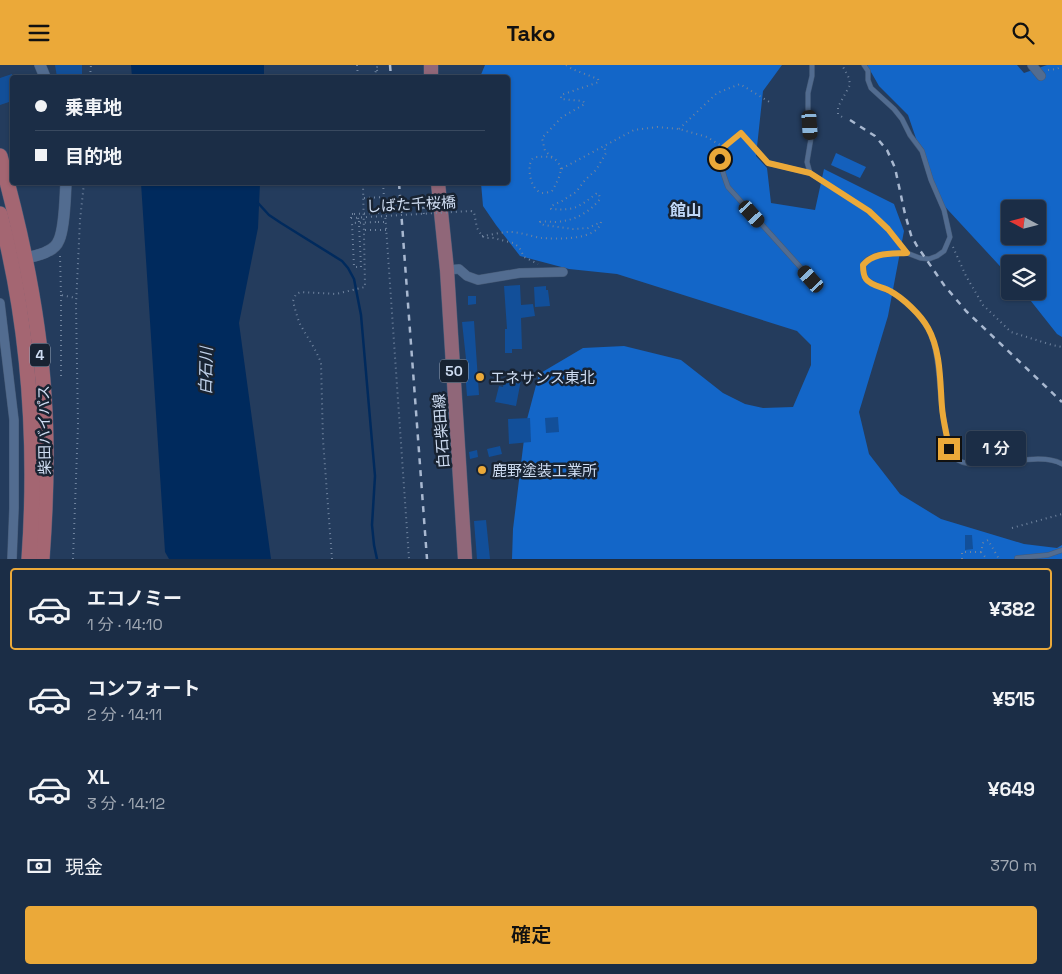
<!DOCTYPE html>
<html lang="ja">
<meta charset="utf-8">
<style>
body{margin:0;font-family:"Space Grotesk","Noto Sans JP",sans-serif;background:#24354d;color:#f1f3f6;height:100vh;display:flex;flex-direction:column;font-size:19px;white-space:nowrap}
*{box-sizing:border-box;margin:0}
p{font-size:16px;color:#a0a8b3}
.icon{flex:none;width:28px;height:28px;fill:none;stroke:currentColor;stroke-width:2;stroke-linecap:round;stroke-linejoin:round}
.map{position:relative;height:494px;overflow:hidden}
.side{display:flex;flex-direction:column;background:#1b2d46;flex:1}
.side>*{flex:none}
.hud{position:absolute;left:10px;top:10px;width:500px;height:110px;border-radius:5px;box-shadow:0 1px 4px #0004,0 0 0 1px #39495f;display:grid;align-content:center;height:110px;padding:0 25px;background:#1b2d46}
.needle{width:32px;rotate:277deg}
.buttons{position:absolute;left:1001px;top:135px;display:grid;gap:10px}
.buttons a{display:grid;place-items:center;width:45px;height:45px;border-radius:5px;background:#1b2d46;box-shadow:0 1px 4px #0004,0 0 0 1px #39495f;font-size:25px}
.end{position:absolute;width:22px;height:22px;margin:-11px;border:6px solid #eba939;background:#111;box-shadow:0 0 0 2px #111}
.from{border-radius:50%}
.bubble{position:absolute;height:35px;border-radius:5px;background:#1b2d46;box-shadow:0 1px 4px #0004,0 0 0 1px #39495f;font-size:16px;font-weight:600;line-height:35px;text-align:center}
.car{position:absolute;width:15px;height:30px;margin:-15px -8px;border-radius:6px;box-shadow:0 0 4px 1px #0007;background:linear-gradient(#222 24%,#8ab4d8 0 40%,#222 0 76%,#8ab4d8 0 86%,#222 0)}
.hud b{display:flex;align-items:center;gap:18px;height:48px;font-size:19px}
.hud b+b{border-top:1px solid #39495f}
.hud i{width:12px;height:12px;background:#f1f3f6}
ul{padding:9px 0 0;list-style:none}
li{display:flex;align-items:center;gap:15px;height:82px;margin:0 10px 8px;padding:0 15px;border:2px solid transparent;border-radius:5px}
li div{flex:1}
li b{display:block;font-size:19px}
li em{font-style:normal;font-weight:600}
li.on{border-color:#eba939}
li>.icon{width:45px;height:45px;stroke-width:1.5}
.pay{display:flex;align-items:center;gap:12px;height:55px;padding:0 25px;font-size:19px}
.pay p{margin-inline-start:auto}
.action{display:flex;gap:10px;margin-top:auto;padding:10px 25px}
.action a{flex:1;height:58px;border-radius:5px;background:#eba939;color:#111;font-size:20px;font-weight:600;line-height:58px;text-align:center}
header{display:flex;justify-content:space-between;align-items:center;height:65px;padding:0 25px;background:#eba939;color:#111;font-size:22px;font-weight:600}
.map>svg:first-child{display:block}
</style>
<header><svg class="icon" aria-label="menu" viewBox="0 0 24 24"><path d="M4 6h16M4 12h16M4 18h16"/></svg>Tako<svg class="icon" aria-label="search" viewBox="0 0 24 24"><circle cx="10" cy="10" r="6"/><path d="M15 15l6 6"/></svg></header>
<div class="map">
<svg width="1062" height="494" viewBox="0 0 1062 494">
<rect width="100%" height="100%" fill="#243c5d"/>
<!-- green -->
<path fill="#1460bc" d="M836 88 866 102 860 113 831 100Z"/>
<!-- forest -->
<g fill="#1366c8" fill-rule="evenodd">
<path d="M485 0H782L763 26 756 91 767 103 771 138 815 145 824 104 894 139 904 166 888 251 859 347 869 389 900 429 941 454 1024 479 1057 483 1062 480V494H512L513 464 526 358 539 309 583 283 624 281 681 295 723 328 745 339 763 343 793 342 811 300V280L797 266 617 209 569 204 520 191 496 160 483 141 481 118H508V12H480Z"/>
<path d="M867 0H1017L1024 8 1047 0H1062V272L1057 269 1023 226H1038V199H1010V212L936 132 908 50 879 21ZM1010 144H1038V171H1010Z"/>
</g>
<!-- water -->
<g fill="#002a5d">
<path d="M131 0H264V12H132Z"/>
<path d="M141 118H260L258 163 239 258 271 494H169L165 487Z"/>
</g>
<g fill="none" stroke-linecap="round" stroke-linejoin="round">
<!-- stream -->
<path stroke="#002a5d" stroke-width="2.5" d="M258 138 269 150 281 158 342 196 348 203 354 214 361 250 375 411 372 460 374 480 377 494"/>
</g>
<!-- building -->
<g fill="#124f99">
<path d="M55 0H82V12H57Z"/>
<path d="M12 9V36L0 40V13Z"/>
<path d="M520 220 521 240 533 239 535 251 521 253 522 284H512V288H505V264H507L504 221Z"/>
<path d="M546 221V225H548L550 241 535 242 534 222Z"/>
<path d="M468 231H476V239L468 240Z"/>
<path d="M474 256 479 330 467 331 464 294H466L462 257Z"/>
<path d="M521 315 516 341 495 337 499 321 503 322 504 317Z"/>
<path d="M558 352 559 367 546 368 545 353Z"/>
<path d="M530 353 531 377 509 379 508 354Z"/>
<path d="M500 381 502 389 489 392 487 384Z"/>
<path d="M477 385 478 392 470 394 469 387Z"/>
<path d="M486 455 490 494H477L474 456Z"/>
<path d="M965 470H972L973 484 965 485Z"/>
</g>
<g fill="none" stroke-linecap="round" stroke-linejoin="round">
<defs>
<g id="service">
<path d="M812 0V11L808 28V44L811 73 807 97 810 108 869 146 888 164 907 188"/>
<path d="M864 0 868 6V15L871 23 894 44 902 54 910 70 922 86 931 115 944 145 950 172 944 186 937 191 929 194 920 193 907 188 887 189 877 190 868 194 863 199 865 213C872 219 880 222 889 226 904 233 918 248 927 262 930 266 931 271 933 276 940 298 939 321 942 344 943 353 946 362 947 371 948 378 948 386 954 392 973 412 1036 383 1062 399"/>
<path d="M810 108 768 98 741 68C736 72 730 76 726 81 715 92 724 110 728 122L811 214"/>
<path d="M1017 493 1048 490 1062 485"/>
</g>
<g id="minor">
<path d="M1032 0 1041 11"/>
<path d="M447 205 459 204 467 211 478 215 520 208 563 207"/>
<path d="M0 238 14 355V443L12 494"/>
</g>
<g id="tertiary">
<path d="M40 0 45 12"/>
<path d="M18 195C28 192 40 191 48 186 53 184 57 180 59 175 65 162 65 132 66 118"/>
</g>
<g id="primary">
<path d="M431 12V0"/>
<path d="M438 118 447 205 465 494"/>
</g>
<g id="trunk">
<path d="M0 91C22 169 39 249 44 330 48 385 46 440 42 494"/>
<path d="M0 149C29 261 37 379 29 494"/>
</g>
</defs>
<!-- service casing -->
<use href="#service" stroke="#465a76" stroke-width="5.5"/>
<!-- minor casing -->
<use href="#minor" stroke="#465a76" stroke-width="10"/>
<!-- tertiary casing -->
<use href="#tertiary" stroke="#465a76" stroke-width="12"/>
<!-- primary casing -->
<use href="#primary" stroke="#465a76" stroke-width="15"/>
<!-- trunk casing -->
<use href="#trunk" stroke="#465a76" stroke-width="16"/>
<!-- path -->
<g stroke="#70849f" stroke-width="2" stroke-dasharray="1 4" stroke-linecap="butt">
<path d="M357 0 358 12"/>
<path d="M377 5 378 12"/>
<path d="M1048 5 1057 4 1062 1"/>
<path d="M90 12 91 0"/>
<path d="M374 12 377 2V0"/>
<path d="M842 52 838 49V42L850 20 849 13 842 0"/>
<path d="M679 64 717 28 740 19 771 38"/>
<path d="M552 92 545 86 542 73 562 52 585 39 583 36 561 34V30L599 17 598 14 572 4 566 0"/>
<path d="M561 104C556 89 548 92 534 92 532 94 531 96 530 99 528 108 532 127 543 128 544 128 551 127 552 126 556 119 560 112 561 104L634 65 657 62 679 64 707 72 720 80"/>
<path d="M383 118 409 494"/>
<path d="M364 133 384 132"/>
<path d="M423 143 424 150"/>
<path d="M424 143 423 134H427L428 143"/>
<path d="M471 146 474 147 477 163 482 171 485 173H493L513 178 519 182 524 192 538 199"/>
<path d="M378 148 385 147"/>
<path d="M351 153V149H354"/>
<path d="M358 153 359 156"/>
<path d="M378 157H386"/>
<path d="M365 165H386"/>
<path d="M482 171C491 170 501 167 510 167 520 167 530 171 541 173 555 174 597 176 601 157L588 163 573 164 544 160 541 159 540 157C545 156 550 157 555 157 574 156 589 148 600 134L599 129 597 128C579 142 575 146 551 144V141L562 136 576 127 585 115 596 105 606 88 604 81"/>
<path d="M953 182 966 211 983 240 1011 267 1052 280 1062 282"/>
<path d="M60 191 61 230 76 233"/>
<path d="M61 230V313"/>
<path d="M1012 463 1062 449"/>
<path d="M981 487 987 494"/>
<path d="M73 494 78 360 76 240 80 155 84 118"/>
<path d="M332 494 323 375 321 298C316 284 307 272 300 259 297 252 295 244 293 236L296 229 301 227 336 229 365 222 363 118"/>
<path d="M962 494V487H981L983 478 988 475 999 494"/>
</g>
<!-- service -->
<use href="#service" stroke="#526c90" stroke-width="4.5"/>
<!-- minor -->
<use href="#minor" stroke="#526c90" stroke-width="9"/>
<!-- tertiary -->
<use href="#tertiary" stroke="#526c90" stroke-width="11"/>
<!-- primary -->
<use href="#primary" stroke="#906779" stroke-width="14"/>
<!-- trunk -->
<use href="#trunk" stroke="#a46672" stroke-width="15"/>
<!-- rail -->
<g stroke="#a8b8d0" stroke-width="2.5" stroke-dasharray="6 6" stroke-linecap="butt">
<path d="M390 0 391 12"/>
<path d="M850 55 875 71 887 85 895 103 905 149 911 170 917 181 944 220 966 246 1062 337"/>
<path d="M399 118 427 494"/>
</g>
<!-- path-bridge -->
<g stroke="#70849f" stroke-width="2" stroke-dasharray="1 4" stroke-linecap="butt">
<path d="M423 143 422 134 426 133 427 143H424"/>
<path d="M354 149 378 148"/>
<path d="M351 153 471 146"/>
<path d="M359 156V159L361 202H354L352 158 378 157"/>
</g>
</g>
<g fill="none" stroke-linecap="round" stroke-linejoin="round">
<!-- route -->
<path stroke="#eba939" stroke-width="6" d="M720 94 724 82 741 68 768 98 810 108 869 146 888 164 907 188C891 189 874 187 863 200 863 204 863 210 866 214 871 221 883 222 890 226 903 233 921 250 928 263 941 286 940 317 942 342 943 356 947 370 949 384"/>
</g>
<!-- markers -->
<g fill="#eba939" stroke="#182332" stroke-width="2">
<circle cx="480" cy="312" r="5"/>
<circle cx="482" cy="405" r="5"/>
</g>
<g text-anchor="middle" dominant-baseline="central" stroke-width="5" stroke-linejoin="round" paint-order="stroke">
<!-- shield labels -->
<g fill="#182332" stroke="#98a5b8" stroke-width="1">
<rect x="30" y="278.5" width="20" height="23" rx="4"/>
<rect x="440" y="294.5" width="28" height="23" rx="4"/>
</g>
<g font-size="14" font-weight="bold" fill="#cfddf2">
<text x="40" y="290">4</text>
<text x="454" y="306">50</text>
</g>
<!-- street labels -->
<g font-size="15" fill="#cfddf2" stroke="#182332">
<text transform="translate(411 139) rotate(-3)">しばた千桜橋</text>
<text transform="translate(44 365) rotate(-91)">柴田バイパス</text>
<text transform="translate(441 366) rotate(-94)">白石柴田線</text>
</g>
<!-- poi labels -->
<g font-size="15" fill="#cfddf2" stroke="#182332" text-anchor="start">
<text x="490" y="312">エネサンス東北</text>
<text x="492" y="405">鹿野塗装工業所</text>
</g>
<!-- neighbourhood labels -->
<g font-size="16" font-weight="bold" fill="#c0d8f8" stroke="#182332">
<text x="686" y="145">館山</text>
</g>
<!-- water labels -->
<g font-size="16" font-style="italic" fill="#c0d2eb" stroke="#182332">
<text transform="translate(206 306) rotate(-89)">白石川</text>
</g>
</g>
</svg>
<div class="buttons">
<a><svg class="needle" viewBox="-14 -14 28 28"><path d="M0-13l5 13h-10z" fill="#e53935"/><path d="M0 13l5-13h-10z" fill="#a0a8b3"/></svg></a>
<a><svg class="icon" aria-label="layers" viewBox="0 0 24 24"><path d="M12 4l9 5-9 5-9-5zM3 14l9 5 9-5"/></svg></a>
</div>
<i class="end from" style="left:720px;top:94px"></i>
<i class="end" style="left:949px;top:384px"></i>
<div class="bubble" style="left:966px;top:366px;width:60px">1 分</div>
<i class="car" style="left:810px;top:60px;rotate:176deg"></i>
<i class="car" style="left:752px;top:149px;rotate:138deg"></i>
<i class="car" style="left:811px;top:214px;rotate:318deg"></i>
<div class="hud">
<b><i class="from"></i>乗車地</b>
<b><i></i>目的地</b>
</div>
</div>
<section class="side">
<ul>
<li class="on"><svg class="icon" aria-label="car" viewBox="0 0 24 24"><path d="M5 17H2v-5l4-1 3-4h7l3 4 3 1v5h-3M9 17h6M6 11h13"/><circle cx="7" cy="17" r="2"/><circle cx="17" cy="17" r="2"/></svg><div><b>エコノミー</b><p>1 分 · 14:10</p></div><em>¥382</em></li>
<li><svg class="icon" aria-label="car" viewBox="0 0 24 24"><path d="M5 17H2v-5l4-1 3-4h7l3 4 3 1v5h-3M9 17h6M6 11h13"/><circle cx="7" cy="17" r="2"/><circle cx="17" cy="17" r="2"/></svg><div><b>コンフォート</b><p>2 分 · 14:11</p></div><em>¥515</em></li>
<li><svg class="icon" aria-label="car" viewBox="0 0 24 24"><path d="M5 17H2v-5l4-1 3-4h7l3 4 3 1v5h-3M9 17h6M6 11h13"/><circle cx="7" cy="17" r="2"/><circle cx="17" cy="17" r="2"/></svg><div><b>XL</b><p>3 分 · 14:12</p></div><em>¥649</em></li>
</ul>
<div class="pay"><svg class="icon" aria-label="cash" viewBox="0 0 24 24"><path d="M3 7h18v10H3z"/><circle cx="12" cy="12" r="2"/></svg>現金<p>370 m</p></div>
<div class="action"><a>確定</a></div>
</section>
